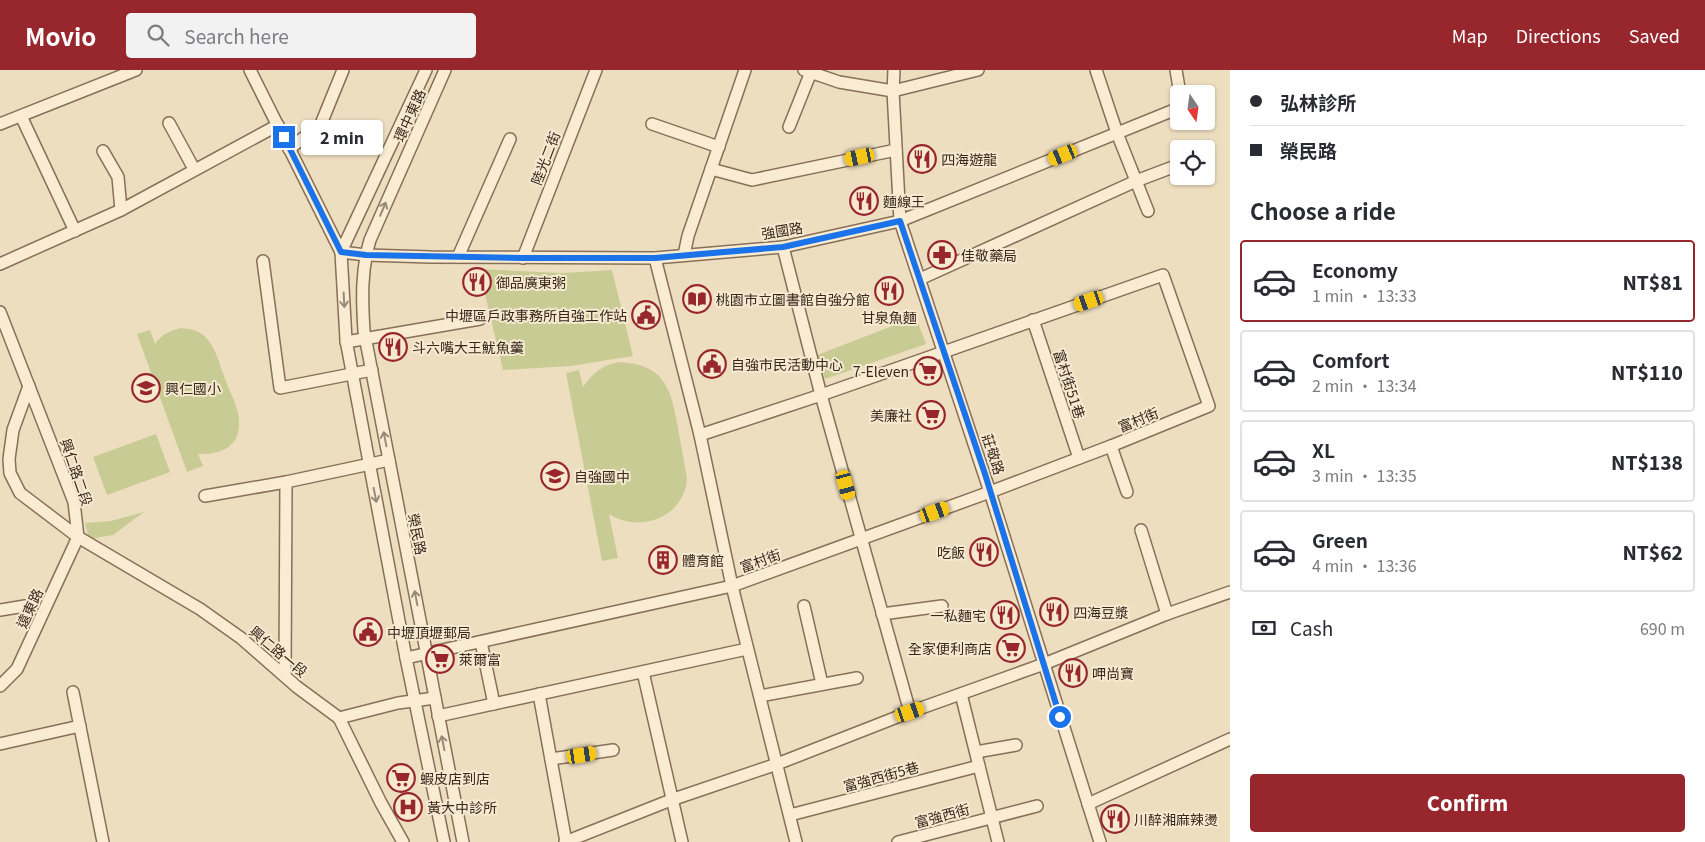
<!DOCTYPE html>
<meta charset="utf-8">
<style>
body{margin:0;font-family:Georgia,"Noto Sans TC",serif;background:#f2f2f3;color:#2b2b33;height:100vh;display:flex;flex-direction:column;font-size:19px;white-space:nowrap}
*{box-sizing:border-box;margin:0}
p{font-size:16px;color:#7c7c81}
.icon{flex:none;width:28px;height:28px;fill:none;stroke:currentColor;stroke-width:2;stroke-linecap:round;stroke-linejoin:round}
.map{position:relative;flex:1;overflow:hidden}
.panel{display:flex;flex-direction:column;background:#fff;width:475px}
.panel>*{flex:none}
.banner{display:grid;align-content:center;height:110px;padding:0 20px;background:#fff}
.needle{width:32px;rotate:167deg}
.fabs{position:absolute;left:1170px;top:15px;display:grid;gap:10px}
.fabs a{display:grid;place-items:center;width:45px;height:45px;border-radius:5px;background:#fff;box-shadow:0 1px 4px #0004;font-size:25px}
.end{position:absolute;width:22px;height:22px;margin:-11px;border:6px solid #1a73e8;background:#fff;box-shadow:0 0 0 2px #fff}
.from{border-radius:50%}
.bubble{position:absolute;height:35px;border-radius:5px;background:#fff;box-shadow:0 1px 4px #0004;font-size:16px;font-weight:800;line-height:35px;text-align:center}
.car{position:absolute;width:15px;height:30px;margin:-15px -8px;border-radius:6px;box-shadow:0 0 4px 1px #0007;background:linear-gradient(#f5c518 24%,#345 0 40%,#f5c518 0 76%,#345 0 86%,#f5c518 0)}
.banner b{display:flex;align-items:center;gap:18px;height:48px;font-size:19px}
.banner b+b{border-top:1px solid #e1e1e2}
.banner i{width:12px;height:12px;background:#2b2b33}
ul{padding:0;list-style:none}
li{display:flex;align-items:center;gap:15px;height:82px;margin:0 10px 8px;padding:0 10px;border:2px solid #e1e1e2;border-radius:5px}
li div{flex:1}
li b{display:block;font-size:19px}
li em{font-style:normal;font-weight:800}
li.active{border-color:#97272d}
li>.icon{width:45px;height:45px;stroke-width:1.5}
h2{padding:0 20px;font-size:22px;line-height:60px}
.pay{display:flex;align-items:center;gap:12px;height:55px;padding:0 20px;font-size:19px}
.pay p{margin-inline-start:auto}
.action{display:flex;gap:10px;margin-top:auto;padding:10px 20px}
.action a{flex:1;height:58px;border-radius:5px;background:#97272d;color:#fff;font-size:20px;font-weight:800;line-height:58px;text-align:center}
header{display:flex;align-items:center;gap:30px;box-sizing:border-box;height:70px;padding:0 25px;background:#97272d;color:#fff}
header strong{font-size:24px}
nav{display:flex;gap:28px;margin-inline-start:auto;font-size:18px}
.search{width:350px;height:45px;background:#f2f2f3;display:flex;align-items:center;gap:12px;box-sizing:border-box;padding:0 18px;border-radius:5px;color:#7c7c81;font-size:19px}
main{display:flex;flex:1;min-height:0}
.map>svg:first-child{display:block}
</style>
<header>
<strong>Movio</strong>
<div class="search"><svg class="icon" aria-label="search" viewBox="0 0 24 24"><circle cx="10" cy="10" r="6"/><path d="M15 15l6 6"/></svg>Search here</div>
<nav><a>Map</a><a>Directions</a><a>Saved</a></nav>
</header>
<main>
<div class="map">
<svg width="1230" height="772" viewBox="0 0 1230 772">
<rect width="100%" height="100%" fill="#eedec0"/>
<!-- green -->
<g fill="#c8cc94">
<path d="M479 199 562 203 612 200 633 286 571 296 503 300Z"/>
<path d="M916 247 926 274 825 309 817 285Z"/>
<path d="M181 258C189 259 197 260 203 265 215 274 219 293 224 306 228 318 235 330 238 343 244 373 226 385 198 384L203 396 187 402 137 264 150 260 155 274C162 264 169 261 181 258Z"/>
<path d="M619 292C665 294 671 319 678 358 681 375 684 391 687 408 685 447 640 464 609 444L618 488 602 491 566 303 579 300 583 317C593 303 602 295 619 292Z"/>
<path d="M156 364 170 402 107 425 93 387Z"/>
<path d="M144 442 113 465 89 469 85 453 111 451Z"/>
</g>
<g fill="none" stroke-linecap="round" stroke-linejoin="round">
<defs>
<g id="minor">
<path d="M250 0 341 182 346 270 406 588 444 772"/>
<path d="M445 0 370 170C361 200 362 230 364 261L463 772"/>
<path d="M804 0 839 12 893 21 978 0"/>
<path d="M894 0 893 21 900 151 990 422 1100 772"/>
<path d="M1096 0 1117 63 1148 141"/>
<path d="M1176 0 1180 24"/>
<path d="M21 46 75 161"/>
<path d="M169 53 194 99"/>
<path d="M0 54 136 0"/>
<path d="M652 54 719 77"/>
<path d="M789 57 811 2"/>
<path d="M289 79 321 54 343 0"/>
<path d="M103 81 118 107 121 140"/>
<path d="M711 99 752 110 896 80"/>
<path d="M783 177 821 325 910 642"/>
<path d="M341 182 366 185 431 187 655 188 783 177 900 151 1179 38"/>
<path d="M341 182 426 0"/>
<path d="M684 185 688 166 745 0"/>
<path d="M458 187 510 69"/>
<path d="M523 188 596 0"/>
<path d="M655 188 700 365 732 516 796 772"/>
<path d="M263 191 280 318 372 300"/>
<path d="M0 194 121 140 278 55"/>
<path d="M920 209 1136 111 1173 97"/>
<path d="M0 242 74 432 78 467"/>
<path d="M1033 250 1079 388"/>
<path d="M346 272 480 249"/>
<path d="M29 316 13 360 9 389 10 403 20 423 78 467 200 539 241 568 297 617 339 648 381 733 403 772"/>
<path d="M1111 376 1127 422"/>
<path d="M205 426 286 412 389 390"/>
<path d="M1141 460 1167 544"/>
<path d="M804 536 822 614"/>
<path d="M0 540 25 536"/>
<path d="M882 544 942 536"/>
<path d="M481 572 494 634"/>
<path d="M406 588 732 516 990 422 1111 376 1209 336 1163 205 821 325 700 365"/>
<path d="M643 602 682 772"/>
<path d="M285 605 286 412"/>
<path d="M0 616 17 599 78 467"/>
<path d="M73 622 103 772"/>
<path d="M539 624 566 772"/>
<path d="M961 624 998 772"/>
<path d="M760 626 857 608"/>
<path d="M438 646 747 579"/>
<path d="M339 648 398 633 435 628"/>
<path d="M0 674 80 656"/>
<path d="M976 682 1016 675"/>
<path d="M551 689 613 680"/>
<path d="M1088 734 1230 669"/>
<path d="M790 745 979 696"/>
<path d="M565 772 671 730 777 694 910 642 1044 594 1167 544 1230 522"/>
<path d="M898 772 1037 736"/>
</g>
</defs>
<!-- minor casing -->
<use href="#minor" stroke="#876f58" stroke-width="14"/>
<!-- minor -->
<use href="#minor" stroke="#f9ecd3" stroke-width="11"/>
</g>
<!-- one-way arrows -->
<defs><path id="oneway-shaft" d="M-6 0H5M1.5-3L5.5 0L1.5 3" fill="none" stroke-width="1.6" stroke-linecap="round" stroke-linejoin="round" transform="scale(1.25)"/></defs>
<g stroke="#988a78">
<use href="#oneway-shaft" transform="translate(383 139) rotate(-67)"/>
<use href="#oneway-shaft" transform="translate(344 230) rotate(87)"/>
<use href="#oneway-shaft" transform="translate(385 369) rotate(-101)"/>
<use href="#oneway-shaft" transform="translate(375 425) rotate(79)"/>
<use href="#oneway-shaft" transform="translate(416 528) rotate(-101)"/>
<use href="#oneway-shaft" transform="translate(443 673) rotate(-101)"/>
</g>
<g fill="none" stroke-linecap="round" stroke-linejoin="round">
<!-- route -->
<path stroke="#1a73e8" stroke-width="6" d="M284 67 341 182 366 185 523 188H655L783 177 900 151 985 404 1060 647"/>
</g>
<!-- icons -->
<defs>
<symbol id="restaurant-ring" viewBox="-11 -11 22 22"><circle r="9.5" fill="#f6e9d0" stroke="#97272d" stroke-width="1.5"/><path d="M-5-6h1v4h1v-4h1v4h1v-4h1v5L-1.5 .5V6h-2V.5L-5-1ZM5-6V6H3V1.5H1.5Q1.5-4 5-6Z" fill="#97272d"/></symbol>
<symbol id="pharmacy-ring" viewBox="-11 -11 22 22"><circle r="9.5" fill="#f6e9d0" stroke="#97272d" stroke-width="1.5"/><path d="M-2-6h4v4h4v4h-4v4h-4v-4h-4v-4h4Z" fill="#97272d"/></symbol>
<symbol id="library-ring" viewBox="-11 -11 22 22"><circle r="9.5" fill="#f6e9d0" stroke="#97272d" stroke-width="1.5"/><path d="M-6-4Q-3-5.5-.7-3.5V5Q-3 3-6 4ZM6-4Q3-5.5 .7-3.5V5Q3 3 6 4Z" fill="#97272d"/></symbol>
<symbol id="civic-ring" viewBox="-11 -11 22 22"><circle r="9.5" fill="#f6e9d0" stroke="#97272d" stroke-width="1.5"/><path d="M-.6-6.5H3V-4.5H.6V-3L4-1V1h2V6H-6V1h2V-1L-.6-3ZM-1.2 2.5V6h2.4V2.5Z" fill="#97272d"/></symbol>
<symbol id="supermarket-ring" viewBox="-11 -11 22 22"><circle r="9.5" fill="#f6e9d0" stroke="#97272d" stroke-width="1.5"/><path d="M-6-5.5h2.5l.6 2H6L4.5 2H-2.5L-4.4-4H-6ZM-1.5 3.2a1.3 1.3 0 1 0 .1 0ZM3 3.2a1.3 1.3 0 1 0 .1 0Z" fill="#97272d"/></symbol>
<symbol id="school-ring" viewBox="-11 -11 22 22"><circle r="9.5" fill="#f6e9d0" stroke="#97272d" stroke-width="1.5"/><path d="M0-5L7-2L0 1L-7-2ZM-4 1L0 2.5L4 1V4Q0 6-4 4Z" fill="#97272d"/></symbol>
<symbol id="building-ring" viewBox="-11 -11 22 22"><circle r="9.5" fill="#f6e9d0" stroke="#97272d" stroke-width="1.5"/><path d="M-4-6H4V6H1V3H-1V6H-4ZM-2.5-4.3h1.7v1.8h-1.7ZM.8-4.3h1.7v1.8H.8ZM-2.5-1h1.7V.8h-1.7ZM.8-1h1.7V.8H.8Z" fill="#97272d"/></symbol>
<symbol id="hospital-ring" viewBox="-11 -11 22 22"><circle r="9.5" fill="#f6e9d0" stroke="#97272d" stroke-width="1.5"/><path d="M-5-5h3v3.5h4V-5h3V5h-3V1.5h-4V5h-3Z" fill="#97272d"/></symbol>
</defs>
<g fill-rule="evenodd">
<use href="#restaurant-ring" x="906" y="73" width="32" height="32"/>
<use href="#restaurant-ring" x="848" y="115" width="32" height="32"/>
<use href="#pharmacy-ring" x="926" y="169" width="32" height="32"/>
<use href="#restaurant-ring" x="461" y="196" width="32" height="32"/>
<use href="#restaurant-ring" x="873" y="205" width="32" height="32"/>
<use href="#library-ring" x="681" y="213" width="32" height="32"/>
<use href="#civic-ring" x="630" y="229" width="32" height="32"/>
<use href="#restaurant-ring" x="377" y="261" width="32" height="32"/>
<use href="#civic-ring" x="696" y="278" width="32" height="32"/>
<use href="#supermarket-ring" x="912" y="285" width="32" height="32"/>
<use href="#school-ring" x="130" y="302" width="32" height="32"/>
<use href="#supermarket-ring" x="915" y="329" width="32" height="32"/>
<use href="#school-ring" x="539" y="390" width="32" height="32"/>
<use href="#restaurant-ring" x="968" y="466" width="32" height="32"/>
<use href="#building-ring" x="647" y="474" width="32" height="32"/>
<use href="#restaurant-ring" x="1038" y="526" width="32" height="32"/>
<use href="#restaurant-ring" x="989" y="529" width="32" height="32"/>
<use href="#civic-ring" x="352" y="546" width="32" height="32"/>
<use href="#supermarket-ring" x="995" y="562" width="32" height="32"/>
<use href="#supermarket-ring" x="424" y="573" width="32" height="32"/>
<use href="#restaurant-ring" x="1057" y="587" width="32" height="32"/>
<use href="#supermarket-ring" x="385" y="692" width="32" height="32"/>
<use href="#hospital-ring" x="392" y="721" width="32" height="32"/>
<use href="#restaurant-ring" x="1099" y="733" width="32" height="32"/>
</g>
<g text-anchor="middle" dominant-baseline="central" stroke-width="4" stroke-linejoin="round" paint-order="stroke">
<!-- street labels -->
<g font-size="14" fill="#37281c" stroke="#f6e9d0">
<text transform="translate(409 45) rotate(-66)">環中東路</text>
<text transform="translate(545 88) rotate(-69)">陸光二街</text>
<text transform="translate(782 160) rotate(-9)">強國路</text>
<text transform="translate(1070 314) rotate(72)">富村街51巷</text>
<text transform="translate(1138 349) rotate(-22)">富村街</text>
<text transform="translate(994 384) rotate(72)">莊敬路</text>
<text transform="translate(77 402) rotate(71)">興仁路二段</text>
<text transform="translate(418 464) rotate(79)">榮民路</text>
<text transform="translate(760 490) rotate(-20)">富村街</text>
<text transform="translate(29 538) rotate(-65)">遠東路</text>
<text transform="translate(279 581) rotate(40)">興仁路一段</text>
<text transform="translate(881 706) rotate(-15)">富強西街5巷</text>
<text transform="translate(942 745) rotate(-15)">富強西街</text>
</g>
<!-- poi labels -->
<g font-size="14" fill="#37281c" stroke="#f6e9d0" text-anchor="start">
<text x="941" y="89">四海遊龍</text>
<text x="883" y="131">麵線王</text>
<text x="961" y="185">佳敬藥局</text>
<text x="496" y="212">御品廣東粥</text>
<text x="716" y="229">桃園市立圖書館自強分館</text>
<text x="627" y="245" text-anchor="end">中壢區戶政事務所自強工作站</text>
<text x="889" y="247" text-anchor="middle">甘泉魚麵</text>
<text x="412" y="277">斗六嘴大王魷魚羹</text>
<text x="731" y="294">自強市民活動中心</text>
<text x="909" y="301" text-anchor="end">7-Eleven</text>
<text x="165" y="318">興仁國小</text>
<text x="912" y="345" text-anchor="end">美廉社</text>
<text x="574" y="406">自強國中</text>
<text x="965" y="482" text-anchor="end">吃飯</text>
<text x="682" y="490">體育館</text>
<text x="1073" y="542">四海豆漿</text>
<text x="986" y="545" text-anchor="end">一私麵宅</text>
<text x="387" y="562">中壢頂壢郵局</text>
<text x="992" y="578" text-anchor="end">全家便利商店</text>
<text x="459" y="589">萊爾富</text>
<text x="1092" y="603">呷尚寶</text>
<text x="420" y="708">蝦皮店到店</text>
<text x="427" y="737">黃大中診所</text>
<text x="1134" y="749">川醉湘麻辣燙</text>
</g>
</g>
</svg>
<div class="fabs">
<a><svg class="needle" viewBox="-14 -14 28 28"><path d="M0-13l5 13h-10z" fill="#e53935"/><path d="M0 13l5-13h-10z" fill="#7c7c81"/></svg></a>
<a><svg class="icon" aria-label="locate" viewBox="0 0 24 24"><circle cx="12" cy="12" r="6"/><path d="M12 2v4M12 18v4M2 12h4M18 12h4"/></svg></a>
</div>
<i class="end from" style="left:1060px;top:647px"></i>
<i class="end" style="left:284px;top:67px"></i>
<div class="bubble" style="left:301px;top:50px;width:82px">2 min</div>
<i class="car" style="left:1063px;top:85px;rotate:248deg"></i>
<i class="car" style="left:860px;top:87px;rotate:258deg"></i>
<i class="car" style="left:1089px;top:231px;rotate:251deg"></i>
<i class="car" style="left:846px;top:415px;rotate:165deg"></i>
<i class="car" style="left:935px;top:442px;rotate:70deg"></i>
<i class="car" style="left:910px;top:642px;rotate:71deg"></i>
<i class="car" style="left:582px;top:685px;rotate:81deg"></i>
</div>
<section class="panel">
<div class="banner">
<b><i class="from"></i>弘林診所</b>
<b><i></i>榮民路</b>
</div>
<h2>Choose a ride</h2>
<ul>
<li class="active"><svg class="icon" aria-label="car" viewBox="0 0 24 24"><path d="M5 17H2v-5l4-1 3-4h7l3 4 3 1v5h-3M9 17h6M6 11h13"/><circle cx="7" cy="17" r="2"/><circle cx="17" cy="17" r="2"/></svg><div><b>Economy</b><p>1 min · 13:33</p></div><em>NT$81</em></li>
<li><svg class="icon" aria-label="car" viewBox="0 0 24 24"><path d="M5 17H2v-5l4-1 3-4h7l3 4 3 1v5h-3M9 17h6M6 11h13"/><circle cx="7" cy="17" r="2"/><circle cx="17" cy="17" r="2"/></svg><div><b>Comfort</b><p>2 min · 13:34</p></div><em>NT$110</em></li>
<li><svg class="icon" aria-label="car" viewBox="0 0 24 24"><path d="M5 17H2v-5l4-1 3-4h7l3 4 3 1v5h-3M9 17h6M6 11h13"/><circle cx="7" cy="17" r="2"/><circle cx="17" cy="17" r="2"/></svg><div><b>XL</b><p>3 min · 13:35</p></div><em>NT$138</em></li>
<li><svg class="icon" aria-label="car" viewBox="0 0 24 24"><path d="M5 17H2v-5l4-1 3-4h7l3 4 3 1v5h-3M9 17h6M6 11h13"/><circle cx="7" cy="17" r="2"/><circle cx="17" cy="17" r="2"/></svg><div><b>Green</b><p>4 min · 13:36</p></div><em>NT$62</em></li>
</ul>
<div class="pay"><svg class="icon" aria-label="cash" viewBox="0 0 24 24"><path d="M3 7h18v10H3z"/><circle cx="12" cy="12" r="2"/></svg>Cash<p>690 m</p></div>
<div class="action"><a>Confirm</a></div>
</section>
</main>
